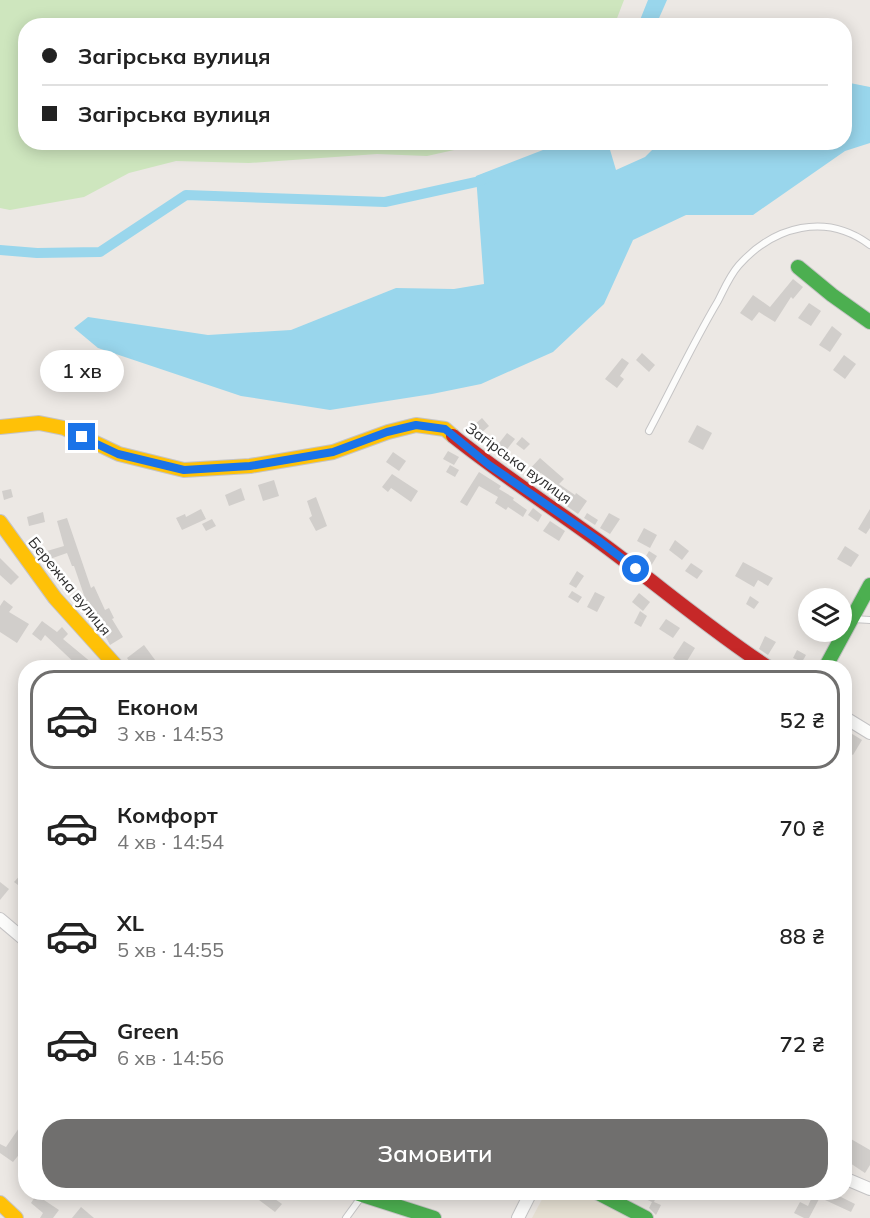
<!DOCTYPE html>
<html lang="uk">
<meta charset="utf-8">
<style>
body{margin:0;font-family:Mulish,sans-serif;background:#f6f6f6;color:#222;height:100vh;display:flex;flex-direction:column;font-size:22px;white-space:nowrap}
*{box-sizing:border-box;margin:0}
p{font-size:20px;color:#767676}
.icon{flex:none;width:33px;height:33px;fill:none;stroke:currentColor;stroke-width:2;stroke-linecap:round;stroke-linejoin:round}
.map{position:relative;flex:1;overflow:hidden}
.drawer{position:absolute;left:18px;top:660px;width:834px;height:540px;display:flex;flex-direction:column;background:#fff;border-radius:24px;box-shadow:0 3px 15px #0003}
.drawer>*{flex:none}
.guide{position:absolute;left:18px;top:18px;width:834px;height:132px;border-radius:24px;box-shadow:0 3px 15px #0003;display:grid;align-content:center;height:132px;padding:0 24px;background:#fff}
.controls{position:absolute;left:798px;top:588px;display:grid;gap:12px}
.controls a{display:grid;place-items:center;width:54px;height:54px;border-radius:50%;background:#fff;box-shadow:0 3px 15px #0003;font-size:30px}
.end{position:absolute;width:27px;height:27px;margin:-14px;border:8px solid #1a73e8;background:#fff;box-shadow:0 0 0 3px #fff}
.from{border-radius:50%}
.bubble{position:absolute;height:42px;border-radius:21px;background:#fff;box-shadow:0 3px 15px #0003;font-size:20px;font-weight:600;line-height:42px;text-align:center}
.guide b{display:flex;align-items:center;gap:21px;height:57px;font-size:22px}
.guide b+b{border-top:2px solid #e0e0e0}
.guide i{width:15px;height:15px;background:#222}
ul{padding:10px 0 0;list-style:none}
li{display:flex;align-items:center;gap:18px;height:99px;margin:0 12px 9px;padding:0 12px;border:3px solid transparent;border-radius:24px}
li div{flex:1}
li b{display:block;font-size:22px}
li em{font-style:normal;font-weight:600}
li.selected{border-color:#706f6e}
li>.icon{width:54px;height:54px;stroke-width:1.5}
.action{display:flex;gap:12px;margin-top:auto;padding:12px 24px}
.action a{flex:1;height:69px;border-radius:24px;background:#706f6e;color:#fff;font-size:24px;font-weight:600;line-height:69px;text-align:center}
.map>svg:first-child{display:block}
</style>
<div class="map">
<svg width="870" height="1218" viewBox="0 0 870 1218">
<rect width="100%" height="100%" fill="#ece8e4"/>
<!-- education -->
<path fill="#e6e0d3" d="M546 1192 581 1193 632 1218H532Z"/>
<!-- green -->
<path fill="#cee6be" d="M0 0H624L614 26H26V142L486 143 427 156 377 154 249 163 176 161 129 173 84 197 10 210 0 208Z"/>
<!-- water -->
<g fill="#99d6ec">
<path d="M648 0H667L656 25H638Z"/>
<path d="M845 82 870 87V143L845 151 753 215H686L633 240 604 304 553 352 481 384 432 394 330 410 241 396 98 348 74 328 88 317 208 335 291 330 396 288 454 289 484 284 476 176 561 143H608L616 170 645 157 659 143 844 142Z"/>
</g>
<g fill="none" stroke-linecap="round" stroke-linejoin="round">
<!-- canal -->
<path stroke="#99d6ec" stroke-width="10" d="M0 250 37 253 100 252 186 195 385 202 476 182 489 177"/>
</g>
<!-- building -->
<g fill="#d1cecb">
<path d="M793 279 803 287 793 299 791 297 775 322 759 312 752 321 740 313 753 295 770 307Z"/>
<path d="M809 303 821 311 811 326 798 318Z"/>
<path d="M832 326 842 334 830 352 819 345Z"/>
<path d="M642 353 655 365 649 372 636 360Z"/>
<path d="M844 355 856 364 845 379 833 370Z"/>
<path d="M622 358 629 363 620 376 624 379 617 388 605 379Z"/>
<path d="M482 418 489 426 474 439 467 431Z"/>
<path d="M697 425 712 433 703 450 688 442Z"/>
<path d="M507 433 515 439 501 457 493 451Z"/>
<path d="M522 437 530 444 524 450 516 444Z"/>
<path d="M448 451 459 457 454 465 443 459Z"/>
<path d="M393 452 406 461 399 471 386 462Z"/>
<path d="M540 458 564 479 559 484 575 495 576 493 587 501 578 514 550 494 557 485 541 473 536 478 528 471Z"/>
<path d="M450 465 459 470 455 477 446 472Z"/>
<path d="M479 472 501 486 499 489 514 498 513 500 527 510 523 517 508 507 506 510 495 503 498 497 479 486 467 506 460 502Z"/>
<path d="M392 474 418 491 411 502 391 488 388 492 382 487Z"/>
<path d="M274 480 279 496 263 501 258 485Z"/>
<path d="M241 488 245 500 229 506 225 495Z"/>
<path d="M11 489 13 497 4 500 2 491Z"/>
<path d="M316 497 327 526 316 531 309 518 312 516 307 501Z"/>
<path d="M533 508 542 515 538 522 528 515Z"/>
<path d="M201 509 206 519 182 530 176 518 185 514 186 517Z"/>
<path d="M870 509V528L866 534 858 529Z"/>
<path d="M43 512 45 522 29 526 27 517Z"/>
<path d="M587 513 598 520 595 525 584 518Z"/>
<path d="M609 513 620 519 610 534 600 528Z"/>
<path d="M67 518 91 588 94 586 105 610 109 608 114 618 112 619 123 637 110 645 90 607 88 608 83 599 85 598 74 566H72L67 553 50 559 47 551 64 546 57 521Z"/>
<path d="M212 519 216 526 206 531 202 524Z"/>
<path d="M550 521 565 531 559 541 543 531Z"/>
<path d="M644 528 657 535 650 548 637 541Z"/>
<path d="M675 540 689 551 682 560 669 550Z"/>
<path d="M845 546 859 555 851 567 837 559Z"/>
<path d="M649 551 657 556 651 566 643 561Z"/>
<path d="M0 558 19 577 11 585 0 575Z"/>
<path d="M743 562 773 578 768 586 758 580 754 587 735 576Z"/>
<path d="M691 563 703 571 697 579 685 571Z"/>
<path d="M577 571 584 576 576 588 569 584Z"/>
<path d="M572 591 582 597 578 603 568 597Z"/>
<path d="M595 592 605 597 597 612 587 607Z"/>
<path d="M639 593 650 602 643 611 632 602Z"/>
<path d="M750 596 759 602 754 609 746 604Z"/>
<path d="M4 600 13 607 9 612 29 624 17 643 0 632V606Z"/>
<path d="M640 611 647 616 641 627 634 623Z"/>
<path d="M666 619 680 628 673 638 659 629Z"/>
<path d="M42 621 57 632 62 627 68 634 63 639 98 668H80L45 635 41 641 32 634Z"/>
<path d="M765 636 776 642 768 655 759 649Z"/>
<path d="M684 641 695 648 684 666 673 658Z"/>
<path d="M144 645 161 668H134L127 658Z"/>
<path d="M797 650 806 655 802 662 793 658Z"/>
<path d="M849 732 862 740 853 755 844 750V740Z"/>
<path d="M26 869V891L14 882Z"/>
<path d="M0 882 9 889 0 900Z"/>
<path d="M19 1128 26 1133V1139L19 1149 22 1151 13 1162 0 1153V1144L6 1147Z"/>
<path d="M844 1135 870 1150V1165L865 1173 850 1163 844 1170Z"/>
<path d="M38 1192H49L44 1200 59 1210 53 1218H40L43 1213 31 1203Z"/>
<path d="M265 1192 282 1204 275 1212 259 1200Z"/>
<path d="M630 1192H658L654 1202 661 1205 656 1215 649 1208 652 1202Z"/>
<path d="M803 1192H831L855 1204 851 1212 825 1200 819 1199 809 1218H804L794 1213 800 1202 808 1206 812 1197Z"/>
<path d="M81 1207 94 1218H72Z"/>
</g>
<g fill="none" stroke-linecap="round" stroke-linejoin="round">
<defs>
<g id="lane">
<path d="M649 431C672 388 693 343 718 301 724 289 730 275 739 265 774 226 826 212 870 245"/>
<path d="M853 619 870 620"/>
<path d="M346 1218 362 1196"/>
</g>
<g id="street">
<path d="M844 717 870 733"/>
<path d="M0 919 26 941"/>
<path d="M844 1178 870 1189"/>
<path d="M518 1218 531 1192"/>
</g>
<g id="fast">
<path d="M798 267 832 295 870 322"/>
<path d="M825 668 870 585"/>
<path d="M353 1192 434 1218"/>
<path d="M596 1192 646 1218"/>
</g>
<g id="slow">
<path d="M0 427 39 423 64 428 119 454 184 470 250 466 333 452 388 432 416 425 445 429 453 436"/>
<path d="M0 522 55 598 118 668"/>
<path d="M0 1203 16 1218"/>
</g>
<path id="jam" d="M453 436C499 473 549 505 597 540 655 582 709 629 769 668"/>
</defs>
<!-- lane casing -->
<use href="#lane" stroke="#c5c4c5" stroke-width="8"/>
<!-- street casing -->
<use href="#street" stroke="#c5c4c5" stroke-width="14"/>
<!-- fast casing -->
<use href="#fast" stroke="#c5c4c5" stroke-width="16"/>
<!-- slow casing -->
<use href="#slow" stroke="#c5c4c5" stroke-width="16"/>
<!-- jam casing -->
<use href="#jam" stroke="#c5c4c5" stroke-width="16"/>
<!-- lane -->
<use href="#lane" stroke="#fcfcfb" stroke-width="6"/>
<!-- street -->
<use href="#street" stroke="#fcfcfb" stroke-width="12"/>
<!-- fast -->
<use href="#fast" stroke="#4caf50" stroke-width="14"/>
<!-- slow -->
<use href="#slow" stroke="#ffc107" stroke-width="14"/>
<!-- jam -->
<use href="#jam" stroke="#c62828" stroke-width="14"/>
</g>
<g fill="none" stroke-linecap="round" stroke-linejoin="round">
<!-- route -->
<path stroke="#1a73e8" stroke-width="8" d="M82 437 118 454 184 470 250 466 333 452 387 432 416 425 445 429 489 465 598 540 636 569"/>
</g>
<g text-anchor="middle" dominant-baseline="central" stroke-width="5" stroke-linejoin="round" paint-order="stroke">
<!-- street labels -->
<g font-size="15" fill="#2e2e2e" stroke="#fff">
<text transform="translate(519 463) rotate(36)">Загірська вулиця</text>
<text transform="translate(70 586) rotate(51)">Бережна вулиця</text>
</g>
</g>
</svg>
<div class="controls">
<a><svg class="icon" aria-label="layers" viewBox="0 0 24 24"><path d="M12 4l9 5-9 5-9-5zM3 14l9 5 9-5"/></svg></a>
</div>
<i class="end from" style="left:636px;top:569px"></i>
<i class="end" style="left:82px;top:437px"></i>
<div class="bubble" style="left:40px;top:350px;width:84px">1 хв</div>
<div class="guide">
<b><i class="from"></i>Загірська вулиця</b>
<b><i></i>Загірська вулиця</b>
</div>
<section class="drawer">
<ul>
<li class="selected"><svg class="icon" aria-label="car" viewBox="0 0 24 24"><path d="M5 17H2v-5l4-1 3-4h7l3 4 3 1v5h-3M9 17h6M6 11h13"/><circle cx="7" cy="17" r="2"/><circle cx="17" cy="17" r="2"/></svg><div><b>Економ</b><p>3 хв · 14:53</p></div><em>52 ₴</em></li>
<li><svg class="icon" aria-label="car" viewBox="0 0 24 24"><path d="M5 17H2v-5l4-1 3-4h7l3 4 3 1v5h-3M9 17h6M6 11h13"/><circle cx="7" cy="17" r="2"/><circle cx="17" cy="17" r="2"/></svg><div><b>Комфорт</b><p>4 хв · 14:54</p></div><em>70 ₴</em></li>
<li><svg class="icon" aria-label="car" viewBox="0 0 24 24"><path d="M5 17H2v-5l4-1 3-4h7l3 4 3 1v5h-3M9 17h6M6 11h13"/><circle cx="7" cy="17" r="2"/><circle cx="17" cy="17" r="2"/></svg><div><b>XL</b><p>5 хв · 14:55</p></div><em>88 ₴</em></li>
<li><svg class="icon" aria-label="car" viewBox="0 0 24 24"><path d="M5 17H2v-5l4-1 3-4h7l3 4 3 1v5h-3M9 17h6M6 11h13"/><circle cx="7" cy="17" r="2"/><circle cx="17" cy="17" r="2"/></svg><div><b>Green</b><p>6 хв · 14:56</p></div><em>72 ₴</em></li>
</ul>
<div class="action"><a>Замовити</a></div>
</section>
</div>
